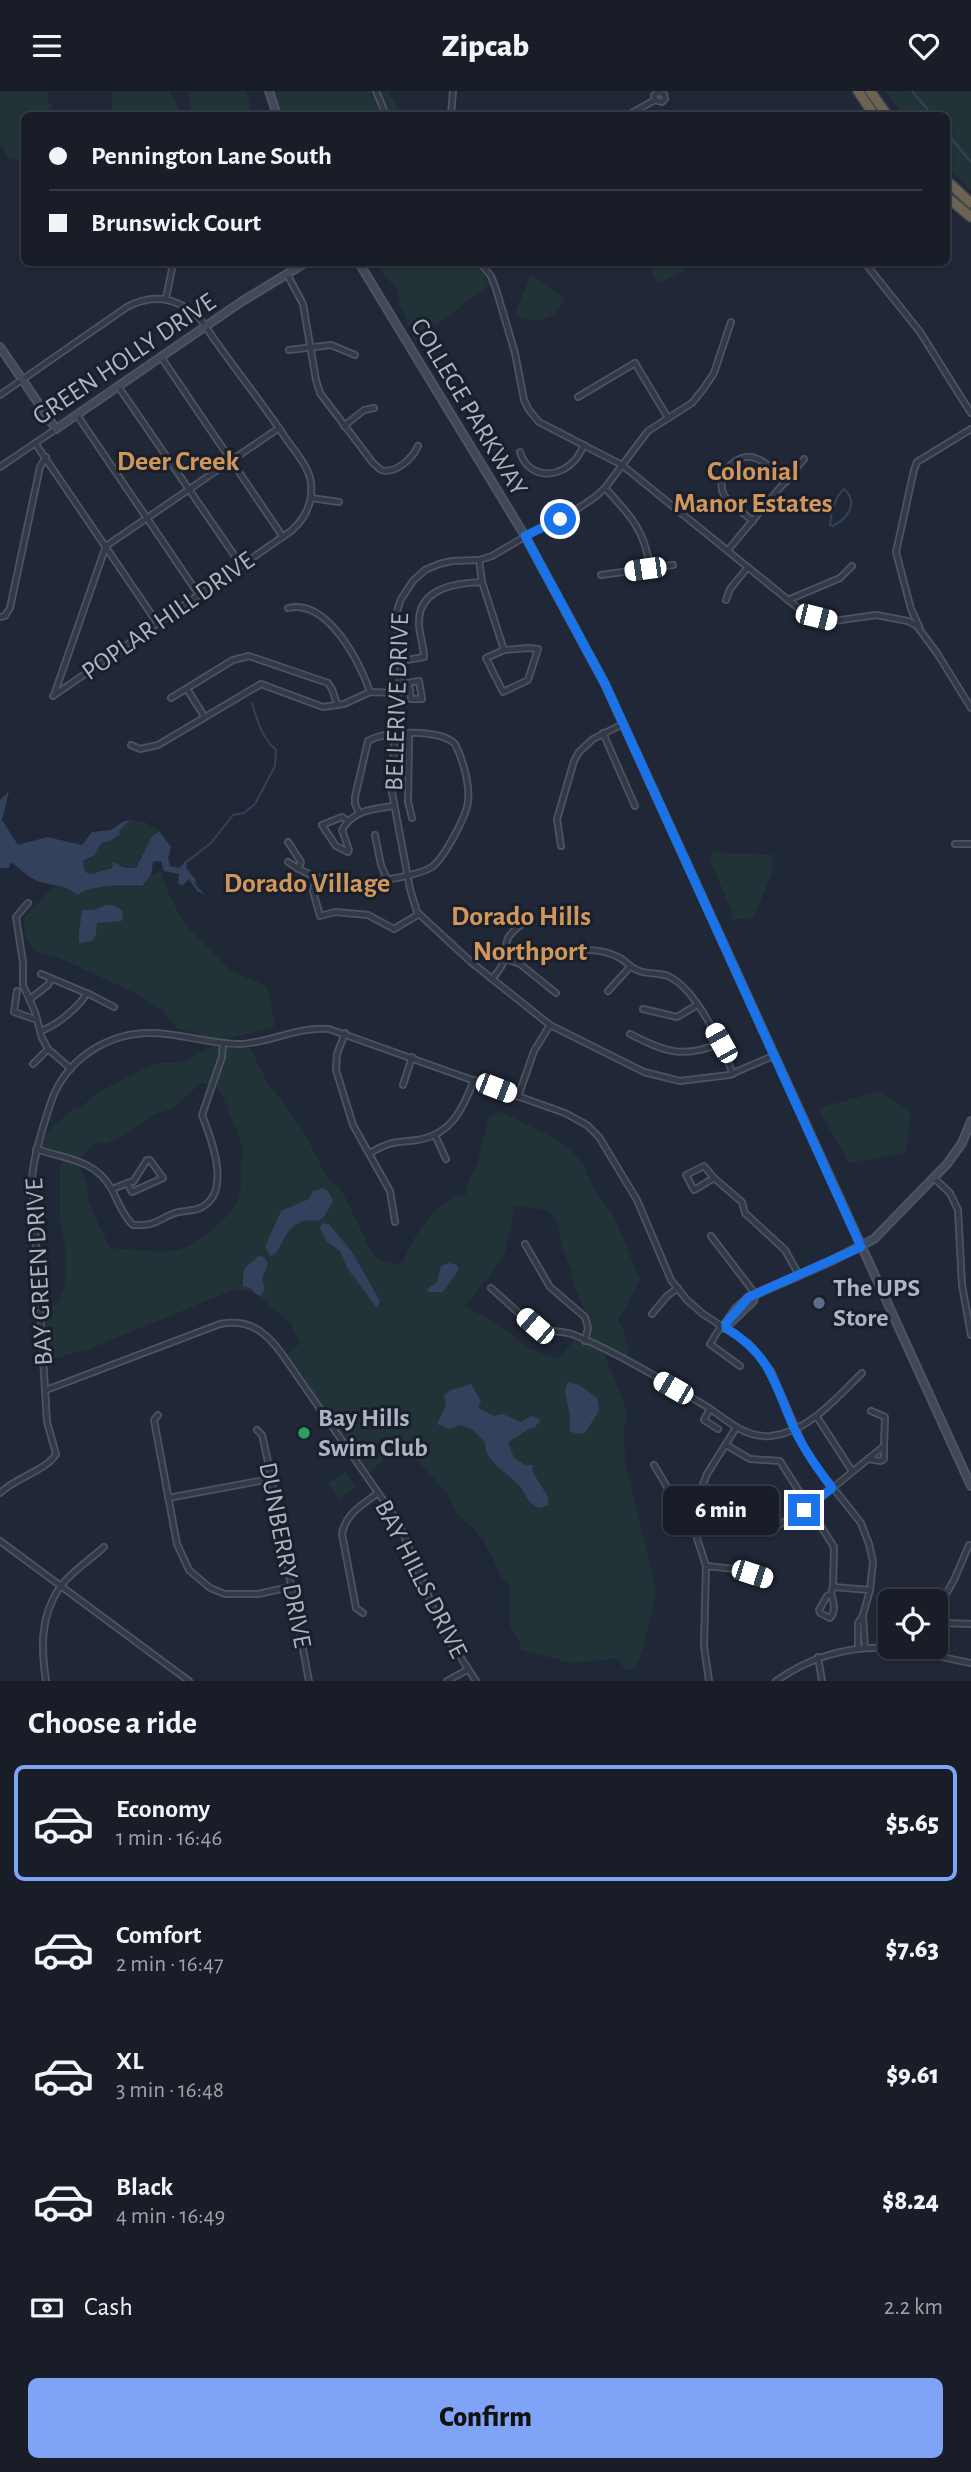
<!DOCTYPE html>
<meta charset="utf-8">
<style>
body{margin:0;font-family:"Alegreya Sans",sans-serif;background:#252a34;color:#f1f3f6;height:100vh;display:flex;flex-direction:column;font-size:26px;white-space:nowrap}
*{box-sizing:border-box;margin:0}
p{font-size:23px;color:#9fa2a8}
.icon{flex:none;width:38px;height:38px;fill:none;stroke:currentColor;stroke-width:2;stroke-linecap:round;stroke-linejoin:round}
.map{position:relative;height:1590px;overflow:hidden}
.side{display:flex;flex-direction:column;background:#181d28;flex:1}
.side>*{flex:none}
.top-card{position:absolute;left:21px;top:21px;width:929px;height:154px;border-radius:10px;box-shadow:0 2px 5px #0004,0 0 0 2px #363b45;display:grid;align-content:center;height:154px;padding:0 28px;background:#181d28}
.controls{position:absolute;left:878px;top:1498px;display:grid;gap:14px}
.controls a{display:grid;place-items:center;width:70px;height:70px;border-radius:10px;background:#181d28;box-shadow:0 2px 5px #0004,0 0 0 2px #363b45;font-size:35px}
.end{position:absolute;width:32px;height:32px;margin:-16px;border:9px solid #1a73e8;background:#fff;box-shadow:0 0 0 4px #fff}
.from{border-radius:50%}
.bubble{position:absolute;height:49px;border-radius:10px;background:#181d28;box-shadow:0 2px 5px #0004,0 0 0 2px #363b45;font-size:23px;font-weight:800;line-height:49px;text-align:center}
.car{position:absolute;width:21px;height:42px;margin:-21px -10px;border-radius:9px;box-shadow:0 0 5px 2px #0007;background:linear-gradient(#fff 24%,#345 0 40%,#fff 0 76%,#345 0 86%,#fff 0)}
.top-card b{display:flex;align-items:center;gap:24px;height:66px;font-size:26px}
.top-card b+b{border-top:2px solid #363b45}
.top-card i{width:18px;height:18px;background:#f1f3f6}
ul{padding:0;list-style:none}
li{display:flex;align-items:center;gap:21px;height:116px;margin:0 14px 10px;padding:0 14px;border:4px solid transparent;border-radius:10px}
li div{flex:1}
li b{display:block;font-size:26px}
li em{font-style:normal;font-weight:800}
li.selected{border-color:#7fa3f6}
li>.icon{width:63px;height:63px;stroke-width:1.5}
h2{padding:0 28px;font-size:32px;line-height:84px}
.pay{display:flex;align-items:center;gap:18px;height:77px;padding:0 28px;font-size:26px}
.pay p{margin-inline-start:auto}
.button{display:flex;gap:14px;margin-top:auto;padding:14px 28px}
.button a{flex:1;height:80px;border-radius:10px;background:#7fa3f6;color:#111;font-size:28px;font-weight:800;line-height:80px;text-align:center}
header{display:flex;justify-content:space-between;align-items:center;height:91px;padding:0 28px;background:#181d28;font-size:32px;font-weight:800}
.map>svg:first-child{display:block}
</style>
<header><svg class="icon" aria-label="menu" viewBox="0 0 24 24"><path d="M4 6h16M4 12h16M4 18h16"/></svg>Zipcab<svg class="icon" aria-label="heart" viewBox="0 0 24 24"><path d="M12 20l-8-8c-3-5 5-10 8-4 3-6 11-1 8 4z"/></svg></header>
<div class="map">
<svg width="971" height="1590" viewBox="0 0 971 1590">
<rect width="100%" height="100%" fill="#202736"/>
<!-- green -->
<g fill="#213337">
<path d="M0 0H48V12L52 13 51 24H24V71L9 67 0 53Z"/>
<path d="M112 0H169L179 17 176 24H111Z"/>
<path d="M188 0H246L249 8 251 24H191Z"/>
<path d="M274 0H388L401 24H283Z"/>
<path d="M885 0H971V99L947 76V24H904Z"/>
<path d="M375 172H475L490 193 415 251 399 210 398 200Z"/>
<path d="M646 172H698L658 193Z"/>
<path d="M531 184 565 208C555 232 536 232 514 225Z"/>
<path d="M130 729 145 731 159 740 152 745 135 777 116 774 91 783 85 781 83 771 95 764 100 752 110 750Z"/>
<path d="M713 761 773 764 771 784 753 827 731 829 732 821 709 767Z"/>
<path d="M161 780 170 806 185 833 231 880 267 895 275 933 272 937 221 949 206 948 196 942 177 938 163 920 139 904 57 866 34 860 25 845 24 826 58 791 103 796H141L151 784Z"/>
<path d="M226 954 250 957 266 989 303 1039 328 1088 338 1095 344 1104 371 1160 382 1170 399 1173C406 1167 408 1158 413 1150 424 1130 443 1107 466 1103L468 1090 477 1073 489 1025 497 1021 506 1023 553 1046 571 1059 586 1077 593 1097 614 1125 640 1189 618 1230 623 1238 629 1263 626 1266 613 1262 608 1257 593 1250 590 1246V1230L574 1195 571 1179 563 1158 556 1127 548 1119 515 1115 505 1162 498 1174 465 1215 498 1233 529 1258 559 1268 574 1249 602 1257 628 1322 624 1339 625 1371 656 1498C654 1513 644 1559 637 1572 635 1577 633 1577 629 1579L624 1578 620 1570 615 1568 571 1572 521 1559 519 1551 510 1535 509 1495 501 1486 490 1461 477 1441 456 1421 448 1404 430 1383 402 1356 395 1357 365 1386 339 1342 285 1265 300 1252 291 1233 252 1200 233 1199 92 1257 51 1269C40 1258 46 1235 47 1219L59 1211 66 1191V1160L60 1130V1077L63 1069 78 1072 87 1093 88 1110 110 1157C130 1158 152 1162 171 1160 193 1158 231 1128 238 1107 244 1091 239 1074 244 1059L223 1006 215 996 201 992 172 1018 155 1023 122 1046 103 1053 96 1051 78 1068 41 1056C46 1034 60 1033 73 1017L83 1015 95 1003 145 977 160 972 182 971 212 955Z"/>
<path d="M884 999 885 1005 911 1020 906 1062 849 1072 818 1017Z"/>
<path d="M345 1381 356 1396 339 1408 328 1392Z"/>
</g>
<!-- water -->
<g fill="#33415d">
<path d="M9 700 2 729 18 754 47 746 82 754 92 741 111 739 124 730 130 729 119 740 120 743 110 750 101 752 95 764 83 770 85 781 91 783 112 777 113 771 123 776 136 777 152 745 159 740 171 756 168 767 170 775 179 777 186 770 187 778 196 789 195 793 205 804 197 800 189 788 182 795 178 792 179 783 164 780 161 770 153 771 151 784 142 795C122 795 93 793 77 804 64 791 48 796 33 788 26 784 20 778 14 773L10 772 9 777H0V709Z"/>
<path d="M106 814H112L122 819 123 827 121 830 97 832 96 843 92 850 79 852C78 841 81 830 82 819H94Z"/>
<path d="M322 1097 327 1099 333 1109C317 1145 316 1120 295 1134 286 1140 282 1153 276 1162L271 1165 265 1156 281 1120 309 1108 313 1100Z"/>
<path d="M323 1132 329 1133 352 1161 380 1210 377 1217 348 1178 340 1160 327 1151 320 1137Z"/>
<path d="M258 1165 264 1166 268 1172 262 1188 265 1197 261 1205 254 1202 252 1198 243 1195C243 1171 245 1180 258 1165Z"/>
<path d="M449 1172 457 1174 459 1178 443 1201H429L427 1198 437 1191 441 1175Z"/>
<path d="M569 1291 579 1294 597 1307 599 1320 585 1342 576 1343 570 1340V1325L565 1300 567 1292Z"/>
<path d="M471 1293 481 1310 478 1317 494 1325 503 1323 521 1331 531 1325 541 1329 534 1337 529 1338 508 1351 514 1367 525 1374H533L532 1380 548 1406V1414L540 1417C527 1413 526 1402 518 1393 505 1380 484 1370 485 1351L473 1339 461 1334 449 1338 437 1333 446 1314 444 1304 451 1299Z"/>
</g>
<g fill="none" stroke-linecap="round" stroke-linejoin="round">
<!-- stream -->
<g stroke="#33415d" stroke-width="2">
<path d="M912 0 932 24"/>
<path d="M947 42 971 71"/>
<path d="M844 398C859 412 848 427 833 435L830 434C831 422 835 405 844 398Z"/>
<path d="M185 772 211 752 233 724 244 722 255 713 275 675 276 659C261 645 258 631 252 612"/>
</g>
<defs>
<g id="street">
<path d="M376 0 386 24"/>
<path d="M451 24 453 0"/>
<path d="M628 24 655 9 662 11 665 8 664 3 657 1 654 5 655 9"/>
<path d="M480 172 491 185 496 198 515 262 524 309 529 319 539 331 622 374 798 517 816 526 834 530 876 524 908 530 917 535 937 562 971 617"/>
<path d="M865 172 920 241 971 322"/>
<path d="M287 183 303 213 316 289 320 302 373 372 381 379C396 383 412 368 418 355"/>
<path d="M166 207 172 178"/>
<path d="M731 231 714 282 704 297 692 312 648 340 605 397 595 406 570 423 538 438 492 465 479 469 452 470 439 473 425 479 413 490 401 508 397 520 401 570 391 696 410 798 417 821 471 871 550 934 644 981 680 990 729 984 773 965"/>
<path d="M289 259 331 254 355 264"/>
<path d="M161 266 283 446"/>
<path d="M118 295 241 474"/>
<path d="M0 304 127 216C155 201 179 207 201 229 228 270 260 308 287 349 296 362 309 376 311 392 313 412 306 427 291 440L53 605"/>
<path d="M578 306 635 272 668 327"/>
<path d="M77 324 199 504"/>
<path d="M344 335 364 319 374 317"/>
<path d="M35 352 158 533"/>
<path d="M520 361C528 387 557 389 575 369 579 365 581 359 584 354"/>
<path d="M0 376 56 338"/>
<path d="M605 397C630 424 645 439 650 477"/>
<path d="M311 407 339 411"/>
<path d="M753 430C744 422 730 414 724 404 714 387 736 360 755 367 766 370 778 383 786 391"/>
<path d="M728 459 804 368"/>
<path d="M479 469 482 491 504 559"/>
<path d="M601 484 673 474"/>
<path d="M726 509 730 498 748 476"/>
<path d="M788 509 840 487 852 475"/>
<path d="M288 517C327 507 360 571 370 601"/>
<path d="M0 526 5 525 10 517 40 376 46 366"/>
<path d="M919 535 911 518 896 461 914 379 917 371 971 338"/>
<path d="M528 557 538 558 528 589 503 601 486 567 504 559Z"/>
<path d="M401 570 424 566C424 554 419 544 419 532 418 497 456 492 482 491"/>
<path d="M187 598 204 625"/>
<path d="M398 598 410 599 411 608H422L419 590 408 592 410 599"/>
<path d="M54 604 106 455 279 337"/>
<path d="M171 607 233 569 249 565 328 592 332 598 337 613"/>
<path d="M409 642 408 711 412 727"/>
<path d="M603 642 635 715"/>
<path d="M131 654 140 658 158 654 261 593 323 616 344 613 370 601 398 602"/>
<path d="M348 730 342 726 322 734 336 755 348 761 349 759 342 739C353 719 373 718 394 715"/>
<path d="M375 744 381 774 387 788"/>
<path d="M288 751 301 771 298 778"/>
<path d="M955 753H971"/>
<path d="M561 755 557 728 574 670 579 661 593 648 623 633"/>
<path d="M288 771C325 797 353 795 396 787 408 784 421 783 432 776 444 767 466 726 468 711 470 694 463 668 455 653 441 638 386 639 368 650L355 706V713L359 722"/>
<path d="M316 787 313 800 320 825 335 821 368 824 394 838 419 823"/>
<path d="M28 812 16 826 23 872V894L35 921 42 947 48 958 71 978"/>
<path d="M562 861C583 858 601 857 620 867 627 871 630 876 637 879 647 884 658 881 668 885 698 899 721 954 733 983"/>
<path d="M504 867 520 873 556 902"/>
<path d="M41 883 91 904 114 916"/>
<path d="M492 888C495 884 500 879 502 874 512 856 497 851 521 834"/>
<path d="M17 900 14 921 37 929"/>
<path d="M608 900 630 876"/>
<path d="M30 908 48 894 51 888"/>
<path d="M643 918 677 926 697 914"/>
<path d="M40 940C55 936 79 916 87 902"/>
<path d="M345 942 337 963 336 979 353 1034 390 1100 395 1131"/>
<path d="M630 943C665 961 683 968 721 952"/>
<path d="M33 973 48 958"/>
<path d="M403 994 412 966"/>
<path d="M518 1006 534 960 550 934"/>
<path d="M435 1044 446 1068"/>
<path d="M36 1058C65 1068 94 1068 111 1097 118 1109 122 1124 133 1134 159 1135 155 1129 175 1122 183 1119 194 1121 202 1116 232 1100 211 1047 202 1024L222 966 223 952"/>
<path d="M370 1062C390 1050 394 1052 417 1049 451 1044 463 1018 474 989"/>
<path d="M714 1087 694 1099 686 1084 704 1075 714 1087 742 1111 745 1122 785 1159 799 1184"/>
<path d="M935 1088 950 1102 958 1119 962 1194 971 1244"/>
<path d="M112 1098 133 1090V1091L147 1069H150L163 1087 132 1101 127 1092"/>
<path d="M711 1145 756 1204"/>
<path d="M525 1153 550 1196 585 1226 588 1237 585 1250"/>
<path d="M491 1197C505 1209 520 1225 536 1235 547 1242 560 1239 572 1243 615 1260 669 1293 709 1317 728 1330 745 1347 771 1345 809 1341 836 1307 862 1282"/>
<path d="M652 1223 667 1205 678 1197"/>
<path d="M721 1235 710 1253 740 1275"/>
<path d="M46 1299 220 1233C249 1227 266 1241 282 1263L399 1432 441 1536 476 1590"/>
<path d="M710 1318 704 1329 718 1338"/>
<path d="M158 1324 154 1329 177 1453 189 1479 210 1497 225 1503H258L290 1496"/>
<path d="M817 1326 852 1380"/>
<path d="M257 1339 262 1344 267 1366 309 1590"/>
<path d="M726 1354 750 1368 780 1370 834 1456 833 1496 870 1499"/>
<path d="M868 1368 881 1370 884 1368V1355"/>
<path d="M654 1374 672 1404 694 1417"/>
<path d="M0 1402C15 1387 47 1379 56 1363L47 1331 32 1088C33 1070 38 1054 43 1036 47 1024 50 1012 55 1001 72 965 110 942 150 942 180 942 209 953 240 953 270 952 298 935 329 938L565 1022 587 1034 599 1046 637 1109 671 1189 687 1209 703 1223 749 1253 771 1280 804 1356 815 1374 861 1432 869 1453 873 1471 870 1499 863 1524 858 1532V1558"/>
<path d="M168 1407 270 1388"/>
<path d="M769 1434C770 1427 762 1414 756 1414L752 1427 754 1430 775 1435 779 1434 813 1413 884 1355 885 1326 871 1320"/>
<path d="M0 1450 189 1590"/>
<path d="M706 1475 735 1478 769 1488"/>
<path d="M831 1503C834 1510 836 1521 830 1527L820 1522 819 1519 827 1505 831 1503 833 1496"/>
<path d="M942 1510 954 1489 969 1454"/>
<path d="M363 1522 356 1517 342 1443C346 1422 362 1414 378 1402"/>
<path d="M882 1522 891 1521"/>
<path d="M863 1524 865 1557"/>
<path d="M944 1532 971 1533"/>
<path d="M939 1565 945 1518 942 1510"/>
<path d="M818 1566 822 1590"/>
<path d="M46 1590C41 1557 40 1525 60 1496 71 1481 91 1468 104 1456"/>
<path d="M447 1590 467 1579"/>
<path d="M709 1590 704 1555 706 1475 695 1441 694 1417 707 1383 736 1337"/>
<path d="M776 1590C813 1564 856 1553 901 1558 924 1561 947 1568 971 1572"/>
</g>
<g id="secondary">
<path d="M269 0 277 24"/>
<path d="M359 172 525 445 605 593 971 1395"/>
<path d="M0 256 56 338 241 211 305 172"/>
<path d="M725 1237 726 1232 735 1219 749 1206 831 1170 874 1148 947 1073 962 1052 971 1030"/>
<path d="M725 1237 753 1210 754 1205"/>
</g>
<g id="highway">
<path d="M858 0 874 24"/>
<path d="M870 0 887 24"/>
<path d="M947 90 971 112"/>
<path d="M947 106 971 126"/>
</g>
</defs>
<!-- street casing -->
<use href="#street" stroke="#4d5461" stroke-width="8"/>
<!-- secondary casing -->
<use href="#secondary" stroke="#4d5461" stroke-width="10"/>
<!-- highway casing -->
<use href="#highway" stroke="#3d4451" stroke-width="12"/>
<!-- street -->
<use href="#street" stroke="#333946" stroke-width="4.5"/>
<!-- secondary -->
<use href="#secondary" stroke="#414859" stroke-width="6"/>
<!-- highway -->
<use href="#highway" stroke="#6c6450" stroke-width="9"/>
</g>
<g fill="none" stroke-linecap="round" stroke-linejoin="round">
<!-- route -->
<path stroke="#1a73e8" stroke-width="9" d="M560 428 525 445 605 593 861 1156 749 1206 726 1232V1237C772 1265 774 1293 794 1337 804 1359 818 1378 832 1397L804 1419"/>
</g>
<!-- markers -->
<circle fill="#5c6f8a" stroke="#191f2b" stroke-width="2.5" cx="819" cy="1212" r="7"/>
<circle fill="#2e9e5b" stroke="#191f2b" stroke-width="2.5" cx="304" cy="1342" r="7"/>
<g text-anchor="middle" dominant-baseline="central" stroke-width="6" stroke-linejoin="round" paint-order="stroke">
<!-- street labels -->
<g font-size="26" fill="#adb4c3" stroke="#191f2b">
<text transform="translate(124 268) rotate(-34)">GREEN HOLLY DRIVE</text>
<text transform="translate(469 316) rotate(59)">COLLEGE PARKWAY</text>
<text transform="translate(168 525) rotate(-35)">POPLAR HILL DRIVE</text>
<text transform="translate(397 611) rotate(-88)">BELLERIVE DRIVE</text>
<text transform="translate(39 1181) rotate(-93)">BAY GREEN DRIVE</text>
<text transform="translate(285 1464) rotate(79)">DUNBERRY DRIVE</text>
<text transform="translate(421 1488) rotate(63)">BAY HILLS DRIVE</text>
</g>
<!-- poi labels -->
<g font-size="26" font-weight="bold" fill="#adb4c3" stroke="#191f2b" text-anchor="start">
<text x="833" y="1197">The UPS<tspan x="833" dy="30">Store</tspan></text>
<text x="318" y="1327">Bay Hills<tspan x="318" dy="30">Swim Club</tspan></text>
</g>
<!-- neighbourhood labels -->
<g font-size="28" font-weight="bold" fill="#d1975a" stroke="#191f2b">
<text x="178" y="371">Deer Creek</text>
<text x="753" y="381">Colonial<tspan x="753" dy="32">Manor Estates</tspan></text>
<text x="307" y="793">Dorado Village</text>
<text x="521" y="826">Dorado Hills</text>
<text x="530" y="861">Northport</text>
</g>
</g>
</svg>
<div class="controls">
<a><svg class="icon" aria-label="locate" viewBox="0 0 24 24"><circle cx="12" cy="12" r="6"/><path d="M12 2v4M12 18v4M2 12h4M18 12h4"/></svg></a>
</div>
<i class="end from" style="left:560px;top:428px"></i>
<i class="end" style="left:804px;top:1419px"></i>
<div class="bubble" style="left:663px;top:1395px;width:116px">6 min</div>
<i class="car" style="left:645px;top:478px;rotate:262deg"></i>
<i class="car" style="left:816px;top:526px;rotate:104deg"></i>
<i class="car" style="left:721px;top:952px;rotate:331deg"></i>
<i class="car" style="left:496px;top:997px;rotate:111deg"></i>
<i class="car" style="left:535px;top:1235px;rotate:311deg"></i>
<i class="car" style="left:673px;top:1297px;rotate:300deg"></i>
<i class="car" style="left:752px;top:1483px;rotate:108deg"></i>
<div class="top-card">
<b><i class="from"></i>Pennington Lane South</b>
<b><i></i>Brunswick Court</b>
</div>
</div>
<section class="side">
<h2>Choose a ride</h2>
<ul>
<li class="selected"><svg class="icon" aria-label="car" viewBox="0 0 24 24"><path d="M5 17H2v-5l4-1 3-4h7l3 4 3 1v5h-3M9 17h6M6 11h13"/><circle cx="7" cy="17" r="2"/><circle cx="17" cy="17" r="2"/></svg><div><b>Economy</b><p>1 min · 16:46</p></div><em>$5.65</em></li>
<li><svg class="icon" aria-label="car" viewBox="0 0 24 24"><path d="M5 17H2v-5l4-1 3-4h7l3 4 3 1v5h-3M9 17h6M6 11h13"/><circle cx="7" cy="17" r="2"/><circle cx="17" cy="17" r="2"/></svg><div><b>Comfort</b><p>2 min · 16:47</p></div><em>$7.63</em></li>
<li><svg class="icon" aria-label="car" viewBox="0 0 24 24"><path d="M5 17H2v-5l4-1 3-4h7l3 4 3 1v5h-3M9 17h6M6 11h13"/><circle cx="7" cy="17" r="2"/><circle cx="17" cy="17" r="2"/></svg><div><b>XL</b><p>3 min · 16:48</p></div><em>$9.61</em></li>
<li><svg class="icon" aria-label="car" viewBox="0 0 24 24"><path d="M5 17H2v-5l4-1 3-4h7l3 4 3 1v5h-3M9 17h6M6 11h13"/><circle cx="7" cy="17" r="2"/><circle cx="17" cy="17" r="2"/></svg><div><b>Black</b><p>4 min · 16:49</p></div><em>$8.24</em></li>
</ul>
<div class="pay"><svg class="icon" aria-label="cash" viewBox="0 0 24 24"><path d="M3 7h18v10H3z"/><circle cx="12" cy="12" r="2"/></svg>Cash<p>2.2 km</p></div>
<div class="button"><a>Confirm</a></div>
</section>
